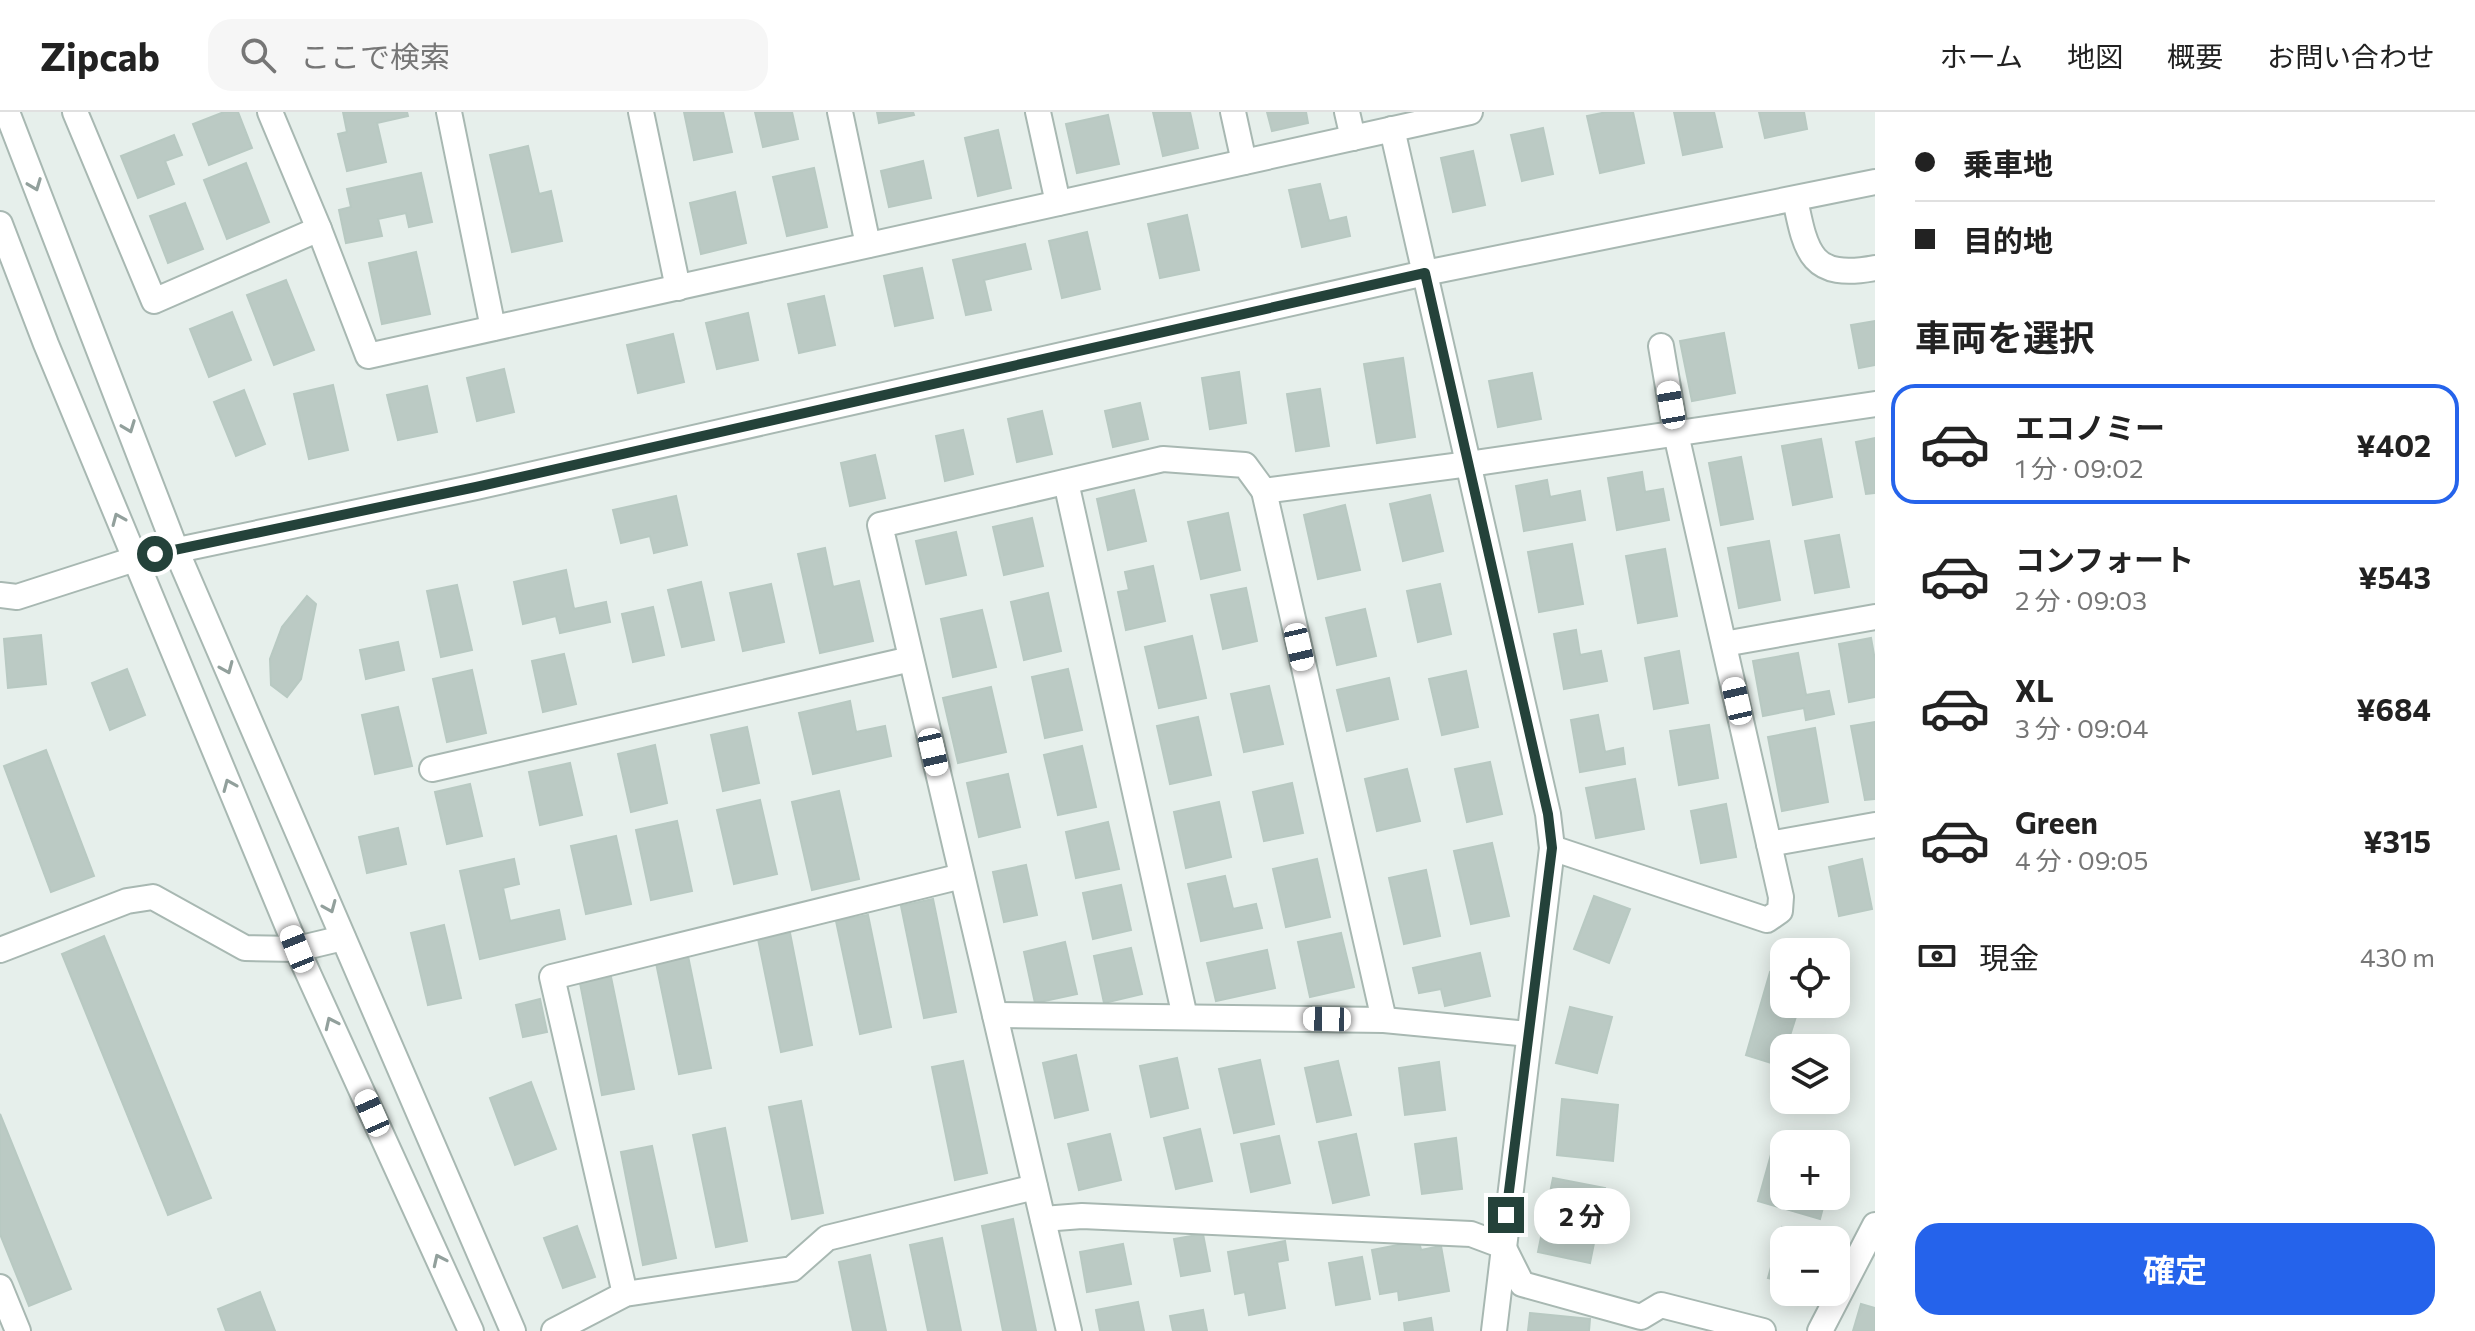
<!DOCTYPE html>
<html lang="ja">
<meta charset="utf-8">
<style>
body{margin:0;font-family:Commissioner,"Noto Sans JP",sans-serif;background:#f6f6f6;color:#222;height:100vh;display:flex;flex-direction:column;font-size:30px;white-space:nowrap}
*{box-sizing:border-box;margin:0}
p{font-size:26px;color:#767676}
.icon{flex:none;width:44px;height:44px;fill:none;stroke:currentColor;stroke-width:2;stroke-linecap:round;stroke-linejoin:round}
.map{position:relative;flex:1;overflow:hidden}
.drawer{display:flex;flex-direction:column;background:#fff;width:600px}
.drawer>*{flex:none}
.banner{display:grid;align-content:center;height:176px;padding:0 40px;background:#fff}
.tools{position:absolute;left:1770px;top:826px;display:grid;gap:16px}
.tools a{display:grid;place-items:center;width:80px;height:80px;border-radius:16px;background:#fff;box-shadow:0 4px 20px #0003;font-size:40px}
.end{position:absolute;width:36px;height:36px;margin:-18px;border:10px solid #24423a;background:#fff;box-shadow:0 0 0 4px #fff}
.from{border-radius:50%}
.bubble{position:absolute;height:56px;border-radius:24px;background:#fff;box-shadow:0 4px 20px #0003;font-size:26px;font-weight:700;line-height:56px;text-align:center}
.car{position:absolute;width:24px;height:48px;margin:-24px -12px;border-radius:10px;box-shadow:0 0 6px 2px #0007;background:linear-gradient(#fff 24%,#345 0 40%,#fff 0 76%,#345 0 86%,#fff 0)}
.banner b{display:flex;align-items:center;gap:28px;height:76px;font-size:30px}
.banner b+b{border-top:2px solid #e0e0e0}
.banner i{width:20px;height:20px;background:#222}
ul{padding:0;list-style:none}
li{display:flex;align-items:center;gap:24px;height:120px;margin:0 16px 12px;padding:0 24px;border:4px solid transparent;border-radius:24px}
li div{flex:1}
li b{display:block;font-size:30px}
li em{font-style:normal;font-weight:700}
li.current{border-color:#2563eb}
li>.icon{width:72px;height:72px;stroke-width:1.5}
h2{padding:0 40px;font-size:36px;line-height:96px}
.pay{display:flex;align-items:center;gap:20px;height:88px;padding:0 40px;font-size:30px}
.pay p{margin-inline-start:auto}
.button{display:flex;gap:16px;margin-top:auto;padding:16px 40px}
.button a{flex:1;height:92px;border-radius:24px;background:#2563eb;color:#fff;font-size:32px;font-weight:700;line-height:92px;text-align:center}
header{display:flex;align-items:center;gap:48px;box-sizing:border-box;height:112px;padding:0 40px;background:#fff;border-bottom:2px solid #e0e0e0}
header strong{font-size:38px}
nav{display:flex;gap:44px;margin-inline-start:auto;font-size:28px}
.search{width:560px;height:72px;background:#f6f6f6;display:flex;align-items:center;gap:20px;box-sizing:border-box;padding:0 28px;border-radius:24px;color:#767676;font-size:30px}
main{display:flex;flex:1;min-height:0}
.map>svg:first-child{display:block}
</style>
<header>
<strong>Zipcab</strong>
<div class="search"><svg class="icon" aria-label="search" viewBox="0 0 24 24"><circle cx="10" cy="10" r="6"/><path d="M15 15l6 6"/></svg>ここで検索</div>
<nav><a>ホーム</a><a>地図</a><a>概要</a><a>お問い合わせ</a></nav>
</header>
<main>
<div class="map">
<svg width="1875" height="1219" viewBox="0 0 1875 1219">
<rect width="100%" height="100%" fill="#e6efeb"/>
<!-- building -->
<g fill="#bbcac4" stroke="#b8c9c2" stroke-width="2">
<path d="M224 0H238L252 36 209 53 193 12Z"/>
<path d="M343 0H407L408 4 377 11 386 50 347 59 338 22 347 20Z"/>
<path d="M684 0H723L732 40 694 48Z"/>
<path d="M755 0H792L798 27 763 35Z"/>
<path d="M877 0H913L914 3 879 11Z"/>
<path d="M1153 0H1190L1198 36 1163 44Z"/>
<path d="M1267 0H1306L1308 11 1272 19Z"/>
<path d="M1607 0H1633L1644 51 1600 61 1587 4Z"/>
<path d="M1674 0H1714L1722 35 1683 43Z"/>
<path d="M1759 0H1804L1807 17 1765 26Z"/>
<path d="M1108 3 1119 52 1077 61 1066 12Z"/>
<path d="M1543 16 1553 62 1522 69 1511 23Z"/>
<path d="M998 18 1011 76 978 84 965 26Z"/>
<path d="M174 23 182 43 165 49 174 72 138 86 121 44Z"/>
<path d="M528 34 539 82 551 79 562 129 512 140 490 43Z"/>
<path d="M1473 39 1485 93 1453 100 1441 46Z"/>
<path d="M923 49 931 86 889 95 881 59Z"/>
<path d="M246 51 269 110 227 127 204 68Z"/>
<path d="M814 56 827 115 787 124 773 65Z"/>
<path d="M421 61 432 110 409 115 406 101 378 107 382 124 346 131 339 98 351 95 347 77Z"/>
<path d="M1320 72 1329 109 1346 105 1350 124 1302 135 1289 78Z"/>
<path d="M735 80 746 131 701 142 690 91Z"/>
<path d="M185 91 203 137 168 151 150 104Z"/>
<path d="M1187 103 1199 158 1160 166 1148 112Z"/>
<path d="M1087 120 1100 177 1062 186 1049 129Z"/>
<path d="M1025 132 1031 157 984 168 991 198 966 203 953 148Z"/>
<path d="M416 140 430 202 382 212 369 151Z"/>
<path d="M922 156 933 206 895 214 884 164Z"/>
<path d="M286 168 314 238 274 253 247 183Z"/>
<path d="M824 184 835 233 799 241 788 192Z"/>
<path d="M232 200 251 248 209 265 190 217Z"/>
<path d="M748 201 758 248 717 257 706 211Z"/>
<path d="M1875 209V253L1859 256 1851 213Z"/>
<path d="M1724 221 1735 281 1692 289 1680 229Z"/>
<path d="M673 222 684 270 638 281 627 233Z"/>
<path d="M1403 246 1415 325 1377 331 1364 252Z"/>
<path d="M504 257 514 300 477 309 467 266Z"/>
<path d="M1239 260 1246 311 1210 317 1202 266Z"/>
<path d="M1532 261 1541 307 1498 315 1489 269Z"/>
<path d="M333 273 348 338 309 347 294 282Z"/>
<path d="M427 274 437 320 398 328 387 283Z"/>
<path d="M1320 277 1329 334 1296 339 1287 282Z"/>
<path d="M244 278 265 332 236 344 214 290Z"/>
<path d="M1140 291 1148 327 1113 335 1105 299Z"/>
<path d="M1042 299 1052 342 1017 350 1008 307Z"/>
<path d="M963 318 973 362 945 369 936 324Z"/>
<path d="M1875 326V381L1866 382 1856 330Z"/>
<path d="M1821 327 1832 385 1793 393 1782 334Z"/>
<path d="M875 343 885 386 850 394 841 351Z"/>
<path d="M1741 345 1753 407 1721 413 1709 351Z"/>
<path d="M1642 360 1645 380 1663 377 1669 408 1617 418 1608 366Z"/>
<path d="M1547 368 1550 385 1580 379 1585 408 1524 419 1516 374Z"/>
<path d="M1134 378 1146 429 1108 438 1097 387Z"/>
<path d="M1430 383 1443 439 1403 449 1390 392Z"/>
<path d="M676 384 687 433 654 441 650 424 621 431 613 398Z"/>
<path d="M1345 393 1360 458 1318 467 1304 403Z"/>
<path d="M1228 401 1240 458 1201 467 1188 410Z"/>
<path d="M1032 406 1043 454 1004 463 993 415Z"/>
<path d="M956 420 966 463 926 472 916 429Z"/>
<path d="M1839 423 1849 475 1815 481 1805 429Z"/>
<path d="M1769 429 1780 488 1739 496 1728 436Z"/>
<path d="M1572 432 1583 492 1539 500 1528 440Z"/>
<path d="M825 436 833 475 859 469 873 529 820 541 798 442Z"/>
<path d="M1665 437 1677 504 1638 511 1626 444Z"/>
<path d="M1153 454 1165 509 1126 518 1118 480 1129 478 1125 460Z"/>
<path d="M566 458 574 497 606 490 610 510 560 521 556 504 523 512 514 470Z"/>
<path d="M701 470 714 528 682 535 668 478Z"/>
<path d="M771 472 784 530 743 539 730 481Z"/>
<path d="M1440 472 1451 522 1418 530 1407 479Z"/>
<path d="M457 473 472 538 441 545 427 479Z"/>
<path d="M1246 476 1257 529 1223 537 1211 483Z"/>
<path d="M1048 481 1061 539 1024 548 1011 490Z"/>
<path d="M307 484 316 492 301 567 287 585 271 573 270 547 282 515Z"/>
<path d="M653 495 664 543 633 550 622 502Z"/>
<path d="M1365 497 1376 544 1337 553 1326 506Z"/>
<path d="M982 498 996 555 953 565 941 507Z"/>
<path d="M1576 518 1580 543 1601 539 1607 569 1564 577 1554 522Z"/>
<path d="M41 523 46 572 8 576 4 527Z"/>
<path d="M1192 524 1206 586 1159 596 1145 535Z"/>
<path d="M1871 526 1875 548V585L1849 590 1839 532Z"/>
<path d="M398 530 404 558 366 567 360 538Z"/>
<path d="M1679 539 1688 591 1654 597 1645 546Z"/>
<path d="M1798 541 1806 583 1829 579 1834 602 1806 608 1804 596 1763 604 1753 549Z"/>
<path d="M564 542 576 592 543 600 532 549Z"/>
<path d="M127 557 145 603 110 618 92 571Z"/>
<path d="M1068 557 1082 618 1045 626 1032 565Z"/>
<path d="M472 558 486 621 447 630 433 567Z"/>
<path d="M1466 559 1478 615 1442 623 1429 567Z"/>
<path d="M1389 566 1398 607 1347 619 1337 578Z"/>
<path d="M1269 574 1283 632 1244 640 1231 582Z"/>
<path d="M991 575 1006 640 958 651 943 586Z"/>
<path d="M850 589 856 620 885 614 891 644 813 662 799 601Z"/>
<path d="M398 595 412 654 375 662 362 603Z"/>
<path d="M1598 603 1605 640 1623 636 1625 652 1580 660 1571 608Z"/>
<path d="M1198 605 1211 663 1170 672 1157 614Z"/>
<path d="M1875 610V687L1865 688 1851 614Z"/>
<path d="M1709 613 1718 666 1679 673 1670 619Z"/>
<path d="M747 615 759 671 723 679 711 623Z"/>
<path d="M1815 616 1828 690 1782 699 1768 625Z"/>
<path d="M655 633 667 691 631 700 618 642Z"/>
<path d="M1082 634 1096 695 1058 703 1044 643Z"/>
<path d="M46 638 94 764 51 780 4 654Z"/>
<path d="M1490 650 1502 702 1467 710 1455 657Z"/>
<path d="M570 651 582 703 540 713 529 660Z"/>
<path d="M1407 657 1420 709 1377 719 1365 667Z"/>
<path d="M1008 662 1020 715 979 725 967 671Z"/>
<path d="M1635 667 1644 717 1596 726 1586 676Z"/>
<path d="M1292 671 1303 721 1264 729 1253 680Z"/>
<path d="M470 672 482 724 447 732 435 680Z"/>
<path d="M839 679 859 767 812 778 792 690Z"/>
<path d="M760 688 777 762 734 772 717 698Z"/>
<path d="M1219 690 1231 745 1186 756 1174 700Z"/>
<path d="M1726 692 1736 745 1701 751 1691 699Z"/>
<path d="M677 709 692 779 651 788 636 718Z"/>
<path d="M1108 710 1119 757 1076 766 1066 720Z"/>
<path d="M398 716 406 752 367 761 359 725Z"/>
<path d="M616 724 631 792 586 802 571 734Z"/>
<path d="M1492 731 1509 804 1471 812 1454 739Z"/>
<path d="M514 747 519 772 503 776 510 809 559 798 565 827 480 847 460 759Z"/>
<path d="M1317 747 1330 805 1286 815 1273 757Z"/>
<path d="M1862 747 1872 797 1839 804 1829 755Z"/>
<path d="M1026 753 1037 803 1004 810 993 760Z"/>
<path d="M1426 758 1440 824 1404 832 1389 766Z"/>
<path d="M1225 764 1233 797 1256 792 1262 816 1201 829 1188 772Z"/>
<path d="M1121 773 1131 818 1093 827 1083 781Z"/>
<path d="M1594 784 1630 797 1609 851 1574 837Z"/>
<path d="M933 787 956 900 924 906 901 794Z"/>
<path d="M868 803 891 915 860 922 836 809Z"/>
<path d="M444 813 461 886 428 893 411 821Z"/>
<path d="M790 821 812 933 781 940 758 827Z"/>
<path d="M1341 821 1354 875 1310 885 1298 830Z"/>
<path d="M104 824 211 1086 168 1103 62 842Z"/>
<path d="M1065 830 1077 882 1035 891 1024 840Z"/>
<path d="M1131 836 1142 882 1104 891 1094 844Z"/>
<path d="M1267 838 1275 876 1216 889 1207 851Z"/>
<path d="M1480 841 1490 884 1445 894 1441 877 1419 881 1413 856Z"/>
<path d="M688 844 711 956 679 962 656 851Z"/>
<path d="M1770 860 1784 865V892H1800L1786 936H1784L1781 954 1746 943Z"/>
<path d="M611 865 634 977 602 983 580 871Z"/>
<path d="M540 887 547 920 523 925 516 893Z"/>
<path d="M1570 895 1612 905 1597 961 1556 951Z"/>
<path d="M1076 943 1088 998 1055 1006 1043 951Z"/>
<path d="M1177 946 1188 996 1151 1005 1140 954Z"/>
<path d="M1260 948 1274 1012 1234 1021 1219 957Z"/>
<path d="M963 949 987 1061 955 1068 932 955Z"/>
<path d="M1338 949 1351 1003 1317 1010 1305 956Z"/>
<path d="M1439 950 1445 998 1405 1003 1399 956Z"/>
<path d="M531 970 556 1037 515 1053 490 986Z"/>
<path d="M1562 987 1618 993 1613 1049 1557 1043Z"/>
<path d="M801 989 823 1101 792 1107 769 995Z"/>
<path d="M0 1002 71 1177 29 1194 0 1122Z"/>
<path d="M725 1016 747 1129 716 1135 693 1023Z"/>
<path d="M1200 1017 1212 1069 1176 1077 1164 1026Z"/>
<path d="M1110 1022 1121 1068 1079 1078 1068 1032Z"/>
<path d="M1356 1022 1369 1083 1333 1091 1319 1030Z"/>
<path d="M1279 1024 1290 1071 1251 1080 1241 1032Z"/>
<path d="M1456 1026 1462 1077 1422 1082 1415 1032Z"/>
<path d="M1774 1032 1784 1034V1084H1826L1820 1107 1758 1089Z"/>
<path d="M652 1034 676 1146 643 1153 621 1040Z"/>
<path d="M1553 1066 1605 1076 1590 1151 1538 1140Z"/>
<path d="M1013 1107 1036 1219H1003L982 1114Z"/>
<path d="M577 1114 595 1165 563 1176 544 1126Z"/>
<path d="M1782 1115 1819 1125 1818 1128H1784V1170L1768 1166Z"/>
<path d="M1203 1122 1210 1159 1181 1164 1174 1127Z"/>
<path d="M942 1126 961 1219H928L910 1133Z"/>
<path d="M1285 1129 1288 1148 1277 1150 1285 1196 1249 1203 1245 1180 1235 1182 1228 1140Z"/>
<path d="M1419 1129 1421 1138 1441 1134 1449 1179 1399 1188 1398 1179 1380 1182 1372 1138Z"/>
<path d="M1123 1132 1131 1172 1087 1180 1080 1140Z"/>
<path d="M870 1143 886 1219H853L839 1150Z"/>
<path d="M1362 1145 1370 1187 1336 1193 1329 1151Z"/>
<path d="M260 1180 275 1219H226L218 1197Z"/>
<path d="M1138 1190 1144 1219H1100L1096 1198Z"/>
<path d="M1861 1192 1875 1196V1219H1853Z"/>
<path d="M1203 1198 1207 1219H1173L1170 1204Z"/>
<path d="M1530 1201 1590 1207 1589 1219H1528Z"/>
<path d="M1431 1206 1433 1219H1405L1404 1211Z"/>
</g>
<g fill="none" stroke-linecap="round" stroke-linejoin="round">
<defs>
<g id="minor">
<path d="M75 0 154 189 319 117"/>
<path d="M270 0 319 117 368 244 1470 0"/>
<path d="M449 0 493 216"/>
<path d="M641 0 678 176"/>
<path d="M840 0 868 133"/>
<path d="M1038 0 1058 91"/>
<path d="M1233 0 1244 50"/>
<path d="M1347 0 1353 26"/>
<path d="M1795 87C1806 141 1811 168 1875 156"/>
<path d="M1066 370 1185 905"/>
<path d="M1264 379 1384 908"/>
<path d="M1724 532 1875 505"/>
<path d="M432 657 911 547"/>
<path d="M1769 732 1875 713"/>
<path d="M1552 736 1767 808 1780 799 1781 785 1676 322 1661 234"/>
<path d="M0 838 127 789 153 785 245 836 297 837 343 826"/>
<path d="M995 903 1384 908 1529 922"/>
<path d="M1043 1107 1082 1104 1471 1122 1503 1134 1522 1172 1641 1205 1661 1193 1763 1219"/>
<path d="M0 1175 18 1219"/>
<path d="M625 1182 552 865 962 764"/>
<path d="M554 1219 625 1182 792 1157 827 1126 1035 1075"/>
<path d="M1069 1219 880 413 1163 347 1245 353 1264 379 1469 352 1875 292"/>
<path d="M1820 1219 1875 1113"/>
</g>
<g id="tertiary">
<path d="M7 0 176 438 513 1219"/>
<path d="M1392 17 1548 702 1552 736 1494 1219"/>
<path d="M0 112 46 232 297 837 471 1219"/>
<path d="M0 483 17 485 135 447 476 375 1425 161 1875 70"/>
</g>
</defs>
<!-- minor casing -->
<use href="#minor" stroke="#a8b8b2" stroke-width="28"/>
<!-- tertiary casing -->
<use href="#tertiary" stroke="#a8b8b2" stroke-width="28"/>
<!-- minor -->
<use href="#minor" stroke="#fff" stroke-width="24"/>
<!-- tertiary -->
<use href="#tertiary" stroke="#fff" stroke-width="24"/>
</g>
<!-- one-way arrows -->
<defs><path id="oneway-chevron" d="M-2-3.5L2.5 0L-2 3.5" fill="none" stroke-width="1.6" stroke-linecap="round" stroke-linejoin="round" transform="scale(2)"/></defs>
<g stroke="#92a09c">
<use href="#oneway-chevron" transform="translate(35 73) rotate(69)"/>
<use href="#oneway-chevron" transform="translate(129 315) rotate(69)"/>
<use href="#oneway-chevron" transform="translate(118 407) rotate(-113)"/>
<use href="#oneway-chevron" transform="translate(227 556) rotate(67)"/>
<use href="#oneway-chevron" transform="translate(229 673) rotate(-113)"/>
<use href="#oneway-chevron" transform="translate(330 795) rotate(67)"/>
<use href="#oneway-chevron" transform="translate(331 911) rotate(-115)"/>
<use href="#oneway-chevron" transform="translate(439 1148) rotate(-115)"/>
</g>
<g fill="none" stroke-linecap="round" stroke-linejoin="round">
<!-- route -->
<path stroke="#24423a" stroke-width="10" d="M155 442 476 375 1425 161 1548 702 1552 736 1506 1103"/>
</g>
</svg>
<div class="tools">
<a><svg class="icon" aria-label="locate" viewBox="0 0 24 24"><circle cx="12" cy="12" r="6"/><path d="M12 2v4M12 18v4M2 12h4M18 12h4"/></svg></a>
<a><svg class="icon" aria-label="layers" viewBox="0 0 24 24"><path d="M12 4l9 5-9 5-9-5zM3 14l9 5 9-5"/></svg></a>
<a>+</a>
<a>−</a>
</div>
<i class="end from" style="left:155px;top:442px"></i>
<i class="end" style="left:1506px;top:1103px"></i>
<div class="bubble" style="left:1534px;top:1076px;width:96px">2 分</div>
<i class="car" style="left:1671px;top:293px;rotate:350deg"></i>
<i class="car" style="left:1299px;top:535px;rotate:167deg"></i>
<i class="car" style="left:1737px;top:589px;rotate:347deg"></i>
<i class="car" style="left:933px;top:640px;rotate:167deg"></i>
<i class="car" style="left:297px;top:837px;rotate:338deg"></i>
<i class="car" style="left:1327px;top:907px;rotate:271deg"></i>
<i class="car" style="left:372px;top:1001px;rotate:336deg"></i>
</div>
<section class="drawer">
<div class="banner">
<b><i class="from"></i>乗車地</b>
<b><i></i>目的地</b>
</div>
<h2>車両を選択</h2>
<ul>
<li class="current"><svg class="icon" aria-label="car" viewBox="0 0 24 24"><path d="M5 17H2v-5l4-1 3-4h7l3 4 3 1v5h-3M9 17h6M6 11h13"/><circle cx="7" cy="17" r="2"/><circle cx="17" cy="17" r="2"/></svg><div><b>エコノミー</b><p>1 分 · 09:02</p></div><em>¥402</em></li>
<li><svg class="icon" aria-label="car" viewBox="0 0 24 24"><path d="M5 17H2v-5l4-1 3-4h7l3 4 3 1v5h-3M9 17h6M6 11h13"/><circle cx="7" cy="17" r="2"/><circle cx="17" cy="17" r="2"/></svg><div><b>コンフォート</b><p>2 分 · 09:03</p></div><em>¥543</em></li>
<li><svg class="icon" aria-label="car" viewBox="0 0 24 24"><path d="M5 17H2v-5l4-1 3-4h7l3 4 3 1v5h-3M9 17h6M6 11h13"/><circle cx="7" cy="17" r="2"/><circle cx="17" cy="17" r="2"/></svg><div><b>XL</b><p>3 分 · 09:04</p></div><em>¥684</em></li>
<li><svg class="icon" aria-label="car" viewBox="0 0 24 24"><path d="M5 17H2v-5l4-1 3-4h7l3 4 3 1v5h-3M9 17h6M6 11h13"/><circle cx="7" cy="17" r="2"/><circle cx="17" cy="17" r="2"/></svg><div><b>Green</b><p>4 分 · 09:05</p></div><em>¥315</em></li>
</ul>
<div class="pay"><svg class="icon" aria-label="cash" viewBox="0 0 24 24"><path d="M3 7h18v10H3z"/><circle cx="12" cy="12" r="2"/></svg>現金<p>430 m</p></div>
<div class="button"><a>確定</a></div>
</section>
</main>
